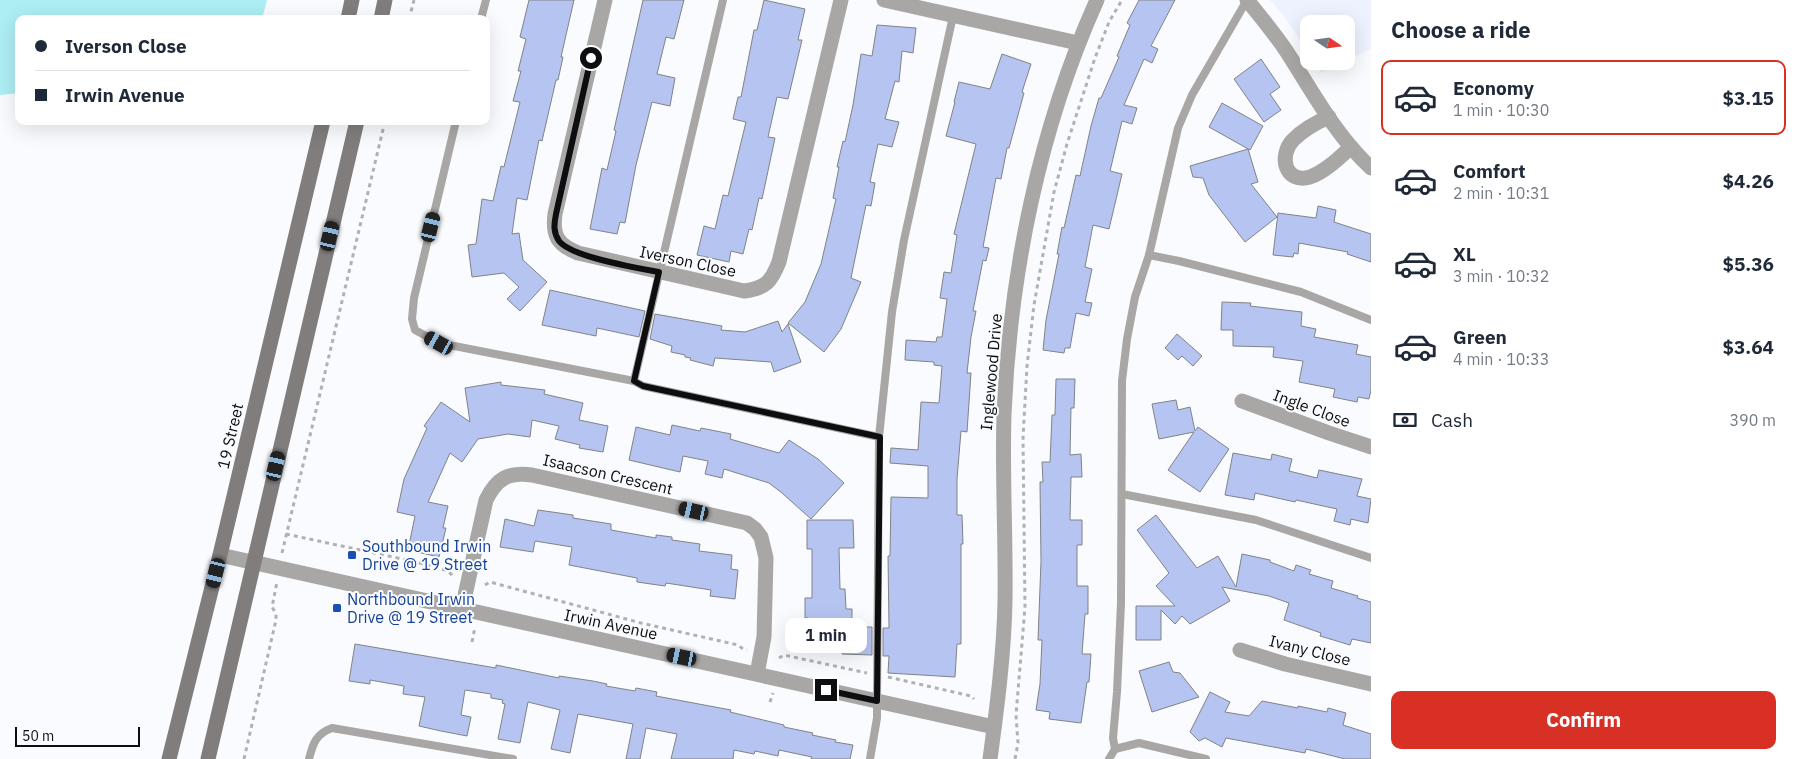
<!DOCTYPE html>
<meta charset="utf-8">
<style>
body{margin:0;font-family:"IBM Plex Sans",sans-serif;background:#f6f6f7;color:#1f2937;height:100vh;display:flex;flex-direction:column;font-size:19px;white-space:nowrap}
*{box-sizing:border-box;margin:0}
p{font-size:16px;color:#747a83}
.icon{flex:none;width:28px;height:28px;fill:none;stroke:currentColor;stroke-width:2;stroke-linecap:round;stroke-linejoin:round}
.map{position:relative;flex:1;overflow:hidden}
.side{display:flex;flex-direction:column;background:#fff;width:425px}
.side>*{flex:none}
.top-card{position:absolute;left:15px;top:15px;width:475px;height:110px;border-radius:10px;box-shadow:0 5px 20px #0002;display:grid;align-content:center;height:110px;padding:0 20px;background:#fff}
.needle{width:32px;rotate:103deg}
.buttons{position:absolute;left:1300px;top:15px;display:grid;gap:10px}
.buttons a{display:grid;place-items:center;width:55px;height:55px;border-radius:10px;background:#fff;box-shadow:0 5px 20px #0002;font-size:25px}
.scale{position:absolute;left:15px;bottom:12px;width:125px;box-sizing:border-box;padding-left:5px;border:2px solid #0d0e0f;border-top:0;font-size:14px;line-height:18px;white-space:nowrap;color:#0d0e0f;-webkit-text-stroke:4px #fafbfe;paint-order:stroke}
.end{position:absolute;width:22px;height:22px;margin:-11px;border:6px solid #0d0e0f;background:#fff;box-shadow:0 0 0 2px #fff}
.from{border-radius:50%}
.bubble{position:absolute;height:35px;border-radius:10px;background:#fff;box-shadow:0 5px 20px #0002;font-size:16px;font-weight:700;line-height:35px;text-align:center}
.car{position:absolute;width:15px;height:30px;margin:-15px -8px;border-radius:6px;box-shadow:0 0 4px 1px #0007;background:linear-gradient(#222 24%,#8ab4d8 0 40%,#222 0 76%,#8ab4d8 0 86%,#222 0)}
.top-card b{display:flex;align-items:center;gap:18px;height:48px;font-size:19px}
.top-card b+b{border-top:1px solid #e0e1e3}
.top-card i{width:12px;height:12px;background:#1f2937}
ul{padding:0;list-style:none}
li{display:flex;align-items:center;gap:15px;height:75px;margin:0 10px 8px;padding:0 10px;border:2px solid transparent;border-radius:10px}
li div{flex:1}
li b{display:block;font-size:19px}
li em{font-style:normal;font-weight:700}
li.current{border-color:#d93025}
li>.icon{width:45px;height:45px;stroke-width:1.5}
h2{padding:0 20px;font-size:22px;line-height:60px}
.pay{display:flex;align-items:center;gap:12px;height:55px;padding:0 20px;font-size:19px}
.pay p{margin-inline-start:auto}
.cta{display:flex;gap:10px;margin-top:auto;padding:10px 20px}
.cta a{flex:1;height:58px;border-radius:10px;background:#d93025;color:#fff;font-size:20px;font-weight:700;line-height:58px;text-align:center}
main{display:flex;flex:1;min-height:0}
.map>svg:first-child{display:block}
</style>
<main>
<div class="map">
<svg width="1371" height="759" viewBox="0 0 1371 759">
<rect width="100%" height="100%" fill="#fafbfe"/>
<!-- built -->
<g fill="#eef2fe">
<path d="M1270 0H1371V49L1346 61V24H1309V53L1283 15Z"/>
<path d="M1314 61H1345L1321 73Z"/>
</g>
<!-- water -->
<path fill="#adedf4" d="M0 0H267L262 19H19V93L0 95Z"/>
<!-- building -->
<g fill="#b5c4f1" stroke="#818387">
<path d="M529 0H574L561 57H563L558 80H556L542 141 539 140 527 200 517 198 512 234 519 233 523 260 547 282 520 311 507 299 519 287 504 273 472 277 468 245 476 244 482 199 493 201 501 166 504 167 520 102 513 101 521 71H518L526 39 520 37Z"/>
<path d="M643 0H684L674 39 666 37 657 74 675 78 670 106 652 102 636 165 625 223 620 222 617 234 590 229 602 168 607 170 616 131 614 130Z"/>
<path d="M764 0 805 9 798 40H802L788 99 777 97 768 137 775 138 762 199 759 198 752 230 749 229 743 254 731 251 729 262 697 255 704 226 715 229 723 195 728 196 736 163 746 122 733 119 738 97H741L754 30H757Z"/>
<path d="M1139 0H1175L1151 46 1158 49 1152 63 1144 59 1124 105 1137 108 1132 124 1122 121 1110 171 1122 174 1109 229 1093 225 1085 267 1092 269 1085 302 1092 303 1089 316 1076 313 1070 348H1065L1064 353 1043 350 1046 320 1059 254H1057L1062 227 1064 228 1076 175 1080 176 1091 126 1099 98H1101L1119 57 1117 56 1130 25 1127 23Z"/>
<path d="M877 25 916 28 913 53 902 51 899 82 895 81 885 119 899 122 892 147 878 144 870 182 875 183 871 206 866 205 851 278 861 282 841 329 824 352 788 323 805 302 821 264 836 199 833 198 839 167H837L843 141 845 142 853 105 861 54 872 56Z"/>
<path d="M1002 54 1031 64 1022 92 1024 93 1009 148H1007L1001 179 996 178 983 247 989 248 986 261 983 260 973 311H976L971 337 967 373H971L967 432 961 431 957 479V515H962L963 544H961V644H957L955 677 888 673 889 656H883V628H889L888 556H890L891 497 928 498V466L890 463 891 448 918 450 921 402 939 403 942 366 934 365V362L905 360 906 340 936 342 937 337H942L947 299 940 298 944 272 951 273 957 235 954 234 976 144 946 136 955 102H954L959 82 990 89Z"/>
<path d="M1261 59 1280 87 1270 94 1281 110 1264 122 1234 79Z"/>
<path d="M1222 103 1263 126 1250 150 1209 127Z"/>
<path d="M1248 149 1258 182 1251 184 1277 217 1245 242 1209 195 1203 178 1193 177 1190 166Z"/>
<path d="M1318 206 1336 210 1334 222 1371 234V262L1347 254 1348 252 1299 243 1298 254 1294 253 1293 257 1273 255 1278 213 1316 218Z"/>
<path d="M550 290 645 311 639 337 597 328 596 336 542 325Z"/>
<path d="M1222 302 1251 303 1250 306 1302 312 1301 326 1316 329 1314 337 1358 345 1356 354 1371 357V390L1369 399 1358 397 1357 402 1333 397 1335 389 1299 382 1303 361 1273 357 1274 347 1233 346V330H1221Z"/>
<path d="M655 314 722 326 721 330 745 332 778 321 782 332 788 324 801 362 774 372 771 362 715 358 713 366 690 360 691 358 685 357V355L671 352 672 346 650 339Z"/>
<path d="M1177 334 1202 356 1193 366 1182 356 1178 360 1165 348Z"/>
<path d="M1056 379H1075L1074 408H1071L1070 455 1081 454 1082 477H1071L1070 520H1082V545H1077V586H1088V614H1085L1082 654H1091L1089 682H1087L1081 723 1049 719 1050 712 1036 710 1040 684 1042 640H1038L1041 561 1040 482H1043L1042 462H1050L1052 415H1055Z"/>
<path d="M501 382V385L545 390 544 394 583 403 579 420 608 426 603 452 579 448 580 445 555 439 559 426 532 420 530 437 508 434 478 439 462 462 450 453 428 502 448 506 443 528H446L439 557 408 550 415 516 397 512 404 479 427 428 424 426 441 402 470 422 465 388Z"/>
<path d="M1176 400 1178 410 1190 407 1195 431 1198 427 1229 449 1200 492 1168 470 1194 432 1159 439 1152 404Z"/>
<path d="M672 425 700 431 701 428 731 434 730 439 779 453 789 440 818 459 844 483 811 519 782 493 769 483 724 469 722 478 705 474 708 461 683 456 680 472 629 460 636 427 670 435Z"/>
<path d="M1233 453 1271 460 1272 454 1292 459 1289 471 1317 478 1319 470 1362 479 1357 496 1371 499 1368 523 1351 519 1350 525 1334 521 1337 509 1296 500 1295 502 1255 493 1254 500 1225 495Z"/>
<path d="M538 510 573 515V518L611 524V530L656 538V535L672 537V540L700 544 699 551 732 555 731 569 738 570 735 599 710 596 711 590 666 583 665 586 637 582V578L569 565 572 547 535 541 533 552 500 547 505 519 534 526Z"/>
<path d="M1156 515 1197 568 1218 556 1236 587 1242 554 1270 560V562L1294 571 1296 565 1311 570 1309 574 1333 581 1331 588 1358 596 1357 598 1371 602V643L1352 639 1350 645 1320 636 1321 633 1284 620 1289 603 1269 596 1222 587 1230 601 1190 624 1182 616 1175 624 1161 610V640H1136V606H1175L1156 586 1169 573 1137 530Z"/>
<path d="M807 520H853L854 548H839L840 589H845L846 609H852V627H872V655L842 654 843 649 808 648V618H805V598H812V549H807Z"/>
<path d="M355 644 496 668V665L559 678V676L593 681 607 684 606 686 635 691 636 688 657 692 656 696 731 710 730 712 784 725V727L813 733 812 735 836 740 835 742 853 745 850 759H811L812 757 779 750 778 756 755 751 754 754 734 750 733 759H671L677 734 646 728 640 759H626L633 724 578 714 570 753 551 749 560 710 528 702 520 743 498 739 505 704 502 703 503 700 491 698V694L465 690 461 715 471 717 467 736 441 731 419 726 425 697 403 694 404 686 370 680V684L349 681Z"/>
<path d="M1169 662 1173 672 1180 673 1199 697 1152 712 1139 671Z"/>
<path d="M1210 692 1230 702 1225 712 1249 716 1262 701 1298 708V706L1327 712 1328 708 1346 713 1343 725 1371 734V759H1345L1306 749 1305 753 1226 738 1222 747 1205 738 1199 741 1190 732Z"/>
</g>
<g fill="none" stroke-linecap="round" stroke-linejoin="round">
<!-- path -->
<g stroke="#b0b1b3" stroke-width="3" stroke-dasharray="4 4" stroke-linecap="butt">
<path d="M409 19 414 0"/>
<path d="M286 534 416 562 448 571 453 576"/>
<path d="M282 553 385 121"/>
<path d="M485 585 490 582 641 623 738 645 743 649 747 650"/>
<path d="M472 642 475 627"/>
<path d="M779 658 784 655 867 673"/>
<path d="M888 677 971 696 974 699"/>
<path d="M770 702 773 693"/>
<path d="M244 759 276 620V614L272 607 277 582"/>
<path d="M1015 759 1018 743 1016 715 1025 607 1023 438 1027 366 1034 305 1054 192 1067 144 1095 58 1109 22 1122 0"/>
</g>
<!-- service -->
<g stroke="#a9a6a6" stroke-width="8">
<path d="M481 19 486 0"/>
<path d="M456 121 414 298 412 319 415 330 439 343 634 381 643 386 879 437"/>
<path d="M1149 255 1179 261 1301 292 1371 320"/>
<path d="M634 381 723 0"/>
<path d="M1122 494 1256 520 1371 558"/>
<path d="M1115 749 1113 738 1117 692 1121 603 1122 381 1127 339 1135 297 1149 255 1178 128 1192 95 1247 0"/>
<path d="M309 759C313 743 316 734 332 728L513 759"/>
<path d="M870 759 877 718V701L879 437 892 312 904 240 953 16"/>
<path d="M1109 759 1115 749 1139 743 1206 759"/>
</g>
<!-- minor -->
<g stroke="#a9a6a6" stroke-width="15">
<path d="M605 0 555 214C552 236 558 245 578 253L744 291C766 288 771 282 779 262L841 0"/>
<path d="M884 0 1078 43"/>
<path d="M1247 0C1261 17 1275 34 1287 52 1312 91 1336 136 1371 168"/>
<path d="M1329 117C1317 122 1303 130 1293 140 1278 156 1285 184 1310 177 1325 172 1340 157 1351 147"/>
<path d="M1242 401 1329 433 1371 447"/>
<path d="M462 609 486 500C497 478 508 472 532 475L747 523 755 529 761 537 766 558 764 637 757 674"/>
<path d="M1240 650 1285 664 1371 684"/>
</g>
<!-- tertiary -->
<g stroke="#a9a6a6" stroke-width="15">
<path d="M220 555 994 727"/>
<path d="M990 759C997 707 1004 654 1005 601 1006 538 1002 476 1004 414 1010 273 1039 129 1097 0"/>
</g>
<!-- secondary -->
<g stroke="#817d7d" stroke-width="15">
<path d="M348 19 352 0"/>
<path d="M381 19 385 0"/>
<path d="M169 759 220 555 323 121"/>
<path d="M208 759 357 121"/>
</g>
</g>
<g fill="none" stroke-linecap="round" stroke-linejoin="round">
<!-- route -->
<path stroke="#0d0e0f" stroke-width="6" d="M591 58 556 214C554 224 553 232 559 241 571 257 637 268 659 272L634 381 643 386 880 437 877 701 826 690"/>
</g>
<!-- markers -->
<g fill="#1a4fb4" stroke="#fafbfe" stroke-width="2">
<rect x="347" y="550" width="10" height="10" rx="2.5"/>
<rect x="332" y="603" width="10" height="10" rx="2.5"/>
</g>
<g text-anchor="middle" dominant-baseline="central" stroke-width="4" stroke-linejoin="round" paint-order="stroke">
<!-- street labels -->
<g font-size="16" fill="#0d0e0f" stroke="#fafbfe">
<text transform="translate(688 261) rotate(12)">Iverson Close</text>
<text transform="translate(991 372) rotate(-85)">Inglewood Drive</text>
<text transform="translate(1312 408) rotate(20)">Ingle Close</text>
<text transform="translate(230 436) rotate(-77)">19 Street</text>
<text transform="translate(608 474) rotate(13)">Isaacson Crescent</text>
<text transform="translate(611 624) rotate(12)">Irwin Avenue</text>
<text transform="translate(1310 650) rotate(14)">Ivany Close</text>
</g>
<!-- transit labels -->
<g font-size="16" fill="#164399" stroke="#fafbfe" text-anchor="start">
<text x="362" y="546">Southbound Irwin<tspan x="362" dy="18">Drive @ 19 Street</tspan></text>
<text x="347" y="599">Northbound Irwin<tspan x="347" dy="18">Drive @ 19 Street</tspan></text>
</g>
</g>
</svg>
<div class="buttons">
<a><svg class="needle" viewBox="-14 -14 28 28"><path d="M0-13l5 13h-10z" fill="#e53935"/><path d="M0 13l5-13h-10z" fill="#747a83"/></svg></a>
</div>
<div class="scale">50 m</div>
<i class="end from" style="left:591px;top:58px"></i>
<i class="end" style="left:826px;top:690px"></i>
<div class="bubble" style="left:785px;top:618px;width:82px">1 min</div>
<i class="car" style="left:431px;top:227px;rotate:14deg"></i>
<i class="car" style="left:330px;top:236px;rotate:13deg"></i>
<i class="car" style="left:439px;top:343px;rotate:299deg"></i>
<i class="car" style="left:276px;top:466px;rotate:13deg"></i>
<i class="car" style="left:694px;top:511px;rotate:283deg"></i>
<i class="car" style="left:216px;top:573px;rotate:194deg"></i>
<i class="car" style="left:682px;top:657px;rotate:282deg"></i>
<div class="top-card">
<b><i class="from"></i>Iverson Close</b>
<b><i></i>Irwin Avenue</b>
</div>
</div>
<section class="side">
<h2>Choose a ride</h2>
<ul>
<li class="current"><svg class="icon" aria-label="car" viewBox="0 0 24 24"><path d="M5 17H2v-5l4-1 3-4h7l3 4 3 1v5h-3M9 17h6M6 11h13"/><circle cx="7" cy="17" r="2"/><circle cx="17" cy="17" r="2"/></svg><div><b>Economy</b><p>1 min · 10:30</p></div><em>$3.15</em></li>
<li><svg class="icon" aria-label="car" viewBox="0 0 24 24"><path d="M5 17H2v-5l4-1 3-4h7l3 4 3 1v5h-3M9 17h6M6 11h13"/><circle cx="7" cy="17" r="2"/><circle cx="17" cy="17" r="2"/></svg><div><b>Comfort</b><p>2 min · 10:31</p></div><em>$4.26</em></li>
<li><svg class="icon" aria-label="car" viewBox="0 0 24 24"><path d="M5 17H2v-5l4-1 3-4h7l3 4 3 1v5h-3M9 17h6M6 11h13"/><circle cx="7" cy="17" r="2"/><circle cx="17" cy="17" r="2"/></svg><div><b>XL</b><p>3 min · 10:32</p></div><em>$5.36</em></li>
<li><svg class="icon" aria-label="car" viewBox="0 0 24 24"><path d="M5 17H2v-5l4-1 3-4h7l3 4 3 1v5h-3M9 17h6M6 11h13"/><circle cx="7" cy="17" r="2"/><circle cx="17" cy="17" r="2"/></svg><div><b>Green</b><p>4 min · 10:33</p></div><em>$3.64</em></li>
</ul>
<div class="pay"><svg class="icon" aria-label="cash" viewBox="0 0 24 24"><path d="M3 7h18v10H3z"/><circle cx="12" cy="12" r="2"/></svg>Cash<p>390 m</p></div>
<div class="cta"><a>Confirm</a></div>
</section>
</main>
